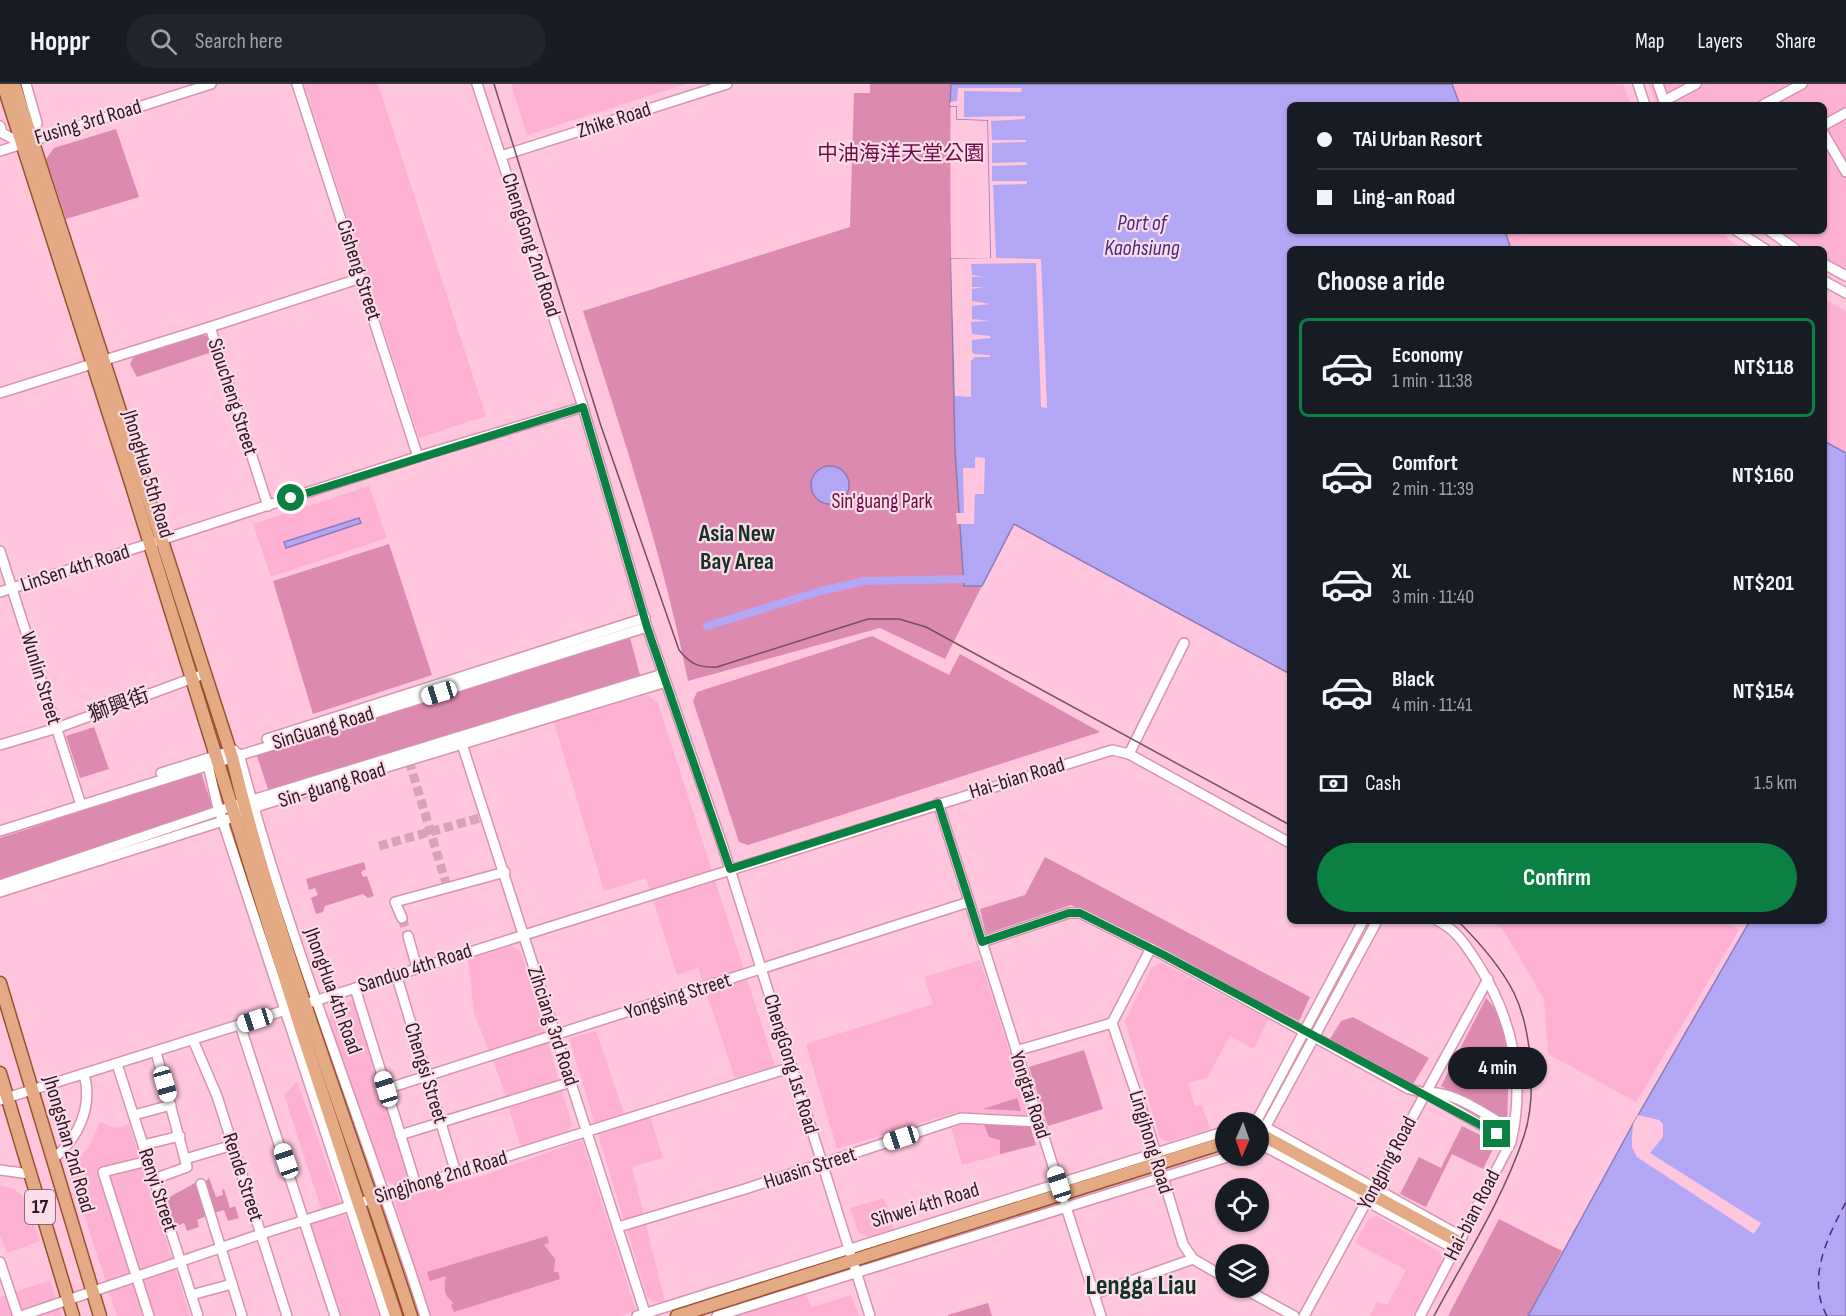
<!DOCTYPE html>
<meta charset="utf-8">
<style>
body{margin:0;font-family:"Sofia Sans Condensed","Noto Sans TC",sans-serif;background:#20242c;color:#f1f3f6;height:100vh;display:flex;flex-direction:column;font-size:22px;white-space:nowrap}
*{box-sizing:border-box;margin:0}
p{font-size:20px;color:#9ea1a6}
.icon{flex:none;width:33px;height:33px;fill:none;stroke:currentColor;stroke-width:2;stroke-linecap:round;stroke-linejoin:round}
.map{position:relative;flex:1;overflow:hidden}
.side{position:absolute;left:1287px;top:162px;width:540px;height:678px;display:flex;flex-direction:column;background:#171b24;border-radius:9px;box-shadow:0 2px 4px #0004}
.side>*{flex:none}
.top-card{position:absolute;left:1287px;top:18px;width:540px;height:132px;border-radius:9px;box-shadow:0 2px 4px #0004;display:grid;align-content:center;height:132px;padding:0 30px;background:#171b24}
.needle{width:39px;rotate:182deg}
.fabs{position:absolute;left:1215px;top:1028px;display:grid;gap:12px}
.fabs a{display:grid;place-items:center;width:54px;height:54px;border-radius:50%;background:#171b24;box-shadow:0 2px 4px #0004;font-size:30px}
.end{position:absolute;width:27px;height:27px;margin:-14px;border:8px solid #0b8043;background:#fff;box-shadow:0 0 0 3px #fff}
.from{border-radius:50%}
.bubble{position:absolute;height:42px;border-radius:21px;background:#171b24;box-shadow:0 2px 4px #0004;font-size:20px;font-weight:700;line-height:42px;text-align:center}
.car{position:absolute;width:18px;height:36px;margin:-18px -9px;border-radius:8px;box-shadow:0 0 4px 2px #0007;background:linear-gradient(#fff 24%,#345 0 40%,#fff 0 76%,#345 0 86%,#fff 0)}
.top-card b{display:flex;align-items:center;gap:21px;height:57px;font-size:22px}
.top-card b+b{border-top:2px solid #363941}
.top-card i{width:15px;height:15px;background:#f1f3f6}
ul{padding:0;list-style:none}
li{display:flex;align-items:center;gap:18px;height:99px;margin:0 12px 9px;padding:0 18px;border:3px solid transparent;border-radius:9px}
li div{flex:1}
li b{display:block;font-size:22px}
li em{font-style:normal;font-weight:700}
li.current{border-color:#0b8043}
li>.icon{width:54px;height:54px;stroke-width:1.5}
h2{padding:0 30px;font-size:27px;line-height:72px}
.pay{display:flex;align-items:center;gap:15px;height:66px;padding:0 30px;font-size:22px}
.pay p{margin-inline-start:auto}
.cta{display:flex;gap:12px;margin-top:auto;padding:12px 30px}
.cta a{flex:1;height:69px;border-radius:36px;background:#0b8043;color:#fff;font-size:24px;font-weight:700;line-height:69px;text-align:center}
header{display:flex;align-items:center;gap:36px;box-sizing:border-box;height:84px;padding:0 30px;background:#171b24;border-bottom:2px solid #363941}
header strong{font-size:28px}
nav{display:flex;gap:33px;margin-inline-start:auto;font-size:21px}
.search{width:420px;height:54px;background:#20242c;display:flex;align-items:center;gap:15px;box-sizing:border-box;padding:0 21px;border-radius:33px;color:#9ea1a6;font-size:22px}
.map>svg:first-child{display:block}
</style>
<header>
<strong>Hoppr</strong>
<div class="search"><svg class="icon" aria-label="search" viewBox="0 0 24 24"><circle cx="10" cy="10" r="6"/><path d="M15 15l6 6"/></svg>Search here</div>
<nav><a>Map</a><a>Layers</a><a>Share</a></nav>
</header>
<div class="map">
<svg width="1846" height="1232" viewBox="0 0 1846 1232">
<rect width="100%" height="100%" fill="#ffc6de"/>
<!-- built -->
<g fill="#ffb1d4">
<path d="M304 0H378L486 332 419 354Z"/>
<path d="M511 0H686L527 51Z"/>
<path d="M1452 0H1623L1631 21H1460Z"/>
<path d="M1649 0H1846V198L1824 186V165H1787L1759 147H1824V21H1656Z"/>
<path d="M1505 147H1720L1740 165H1511Z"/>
<path d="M1824 215 1846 227V369L1824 357Z"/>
<path d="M369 402 387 454 271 493 253 440Z"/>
<path d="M647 611 658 619 775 982 735 994 698 884 677 891 646 794 604 807 554 638Z"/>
<path d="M1491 837H1724L1739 846 1636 1018 1548 970 1544 915 1502 844Z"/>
<path d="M511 862 519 866 522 871 572 1040 567 1048 521 1064 500 995 474 929 468 875Z"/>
<path d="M980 876 1030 1031 957 1028 837 1065 806 960 933 920 924 893Z"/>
<path d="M1162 879 1268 935 1254 965 1230 952 1207 994 1188 999 1195 1022 1202 1021 1210 1045 1168 1058 1160 1054 1125 937 1152 883Z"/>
<path d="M356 915 411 1096 397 1102 386 1097 329 939 332 924Z"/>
<path d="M596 947 624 1029 647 1023 663 1074 632 1083 665 1218H653L647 1213 569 954Z"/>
<path d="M297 997 363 1181 379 1232H332L300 1132 321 1124 284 1011Z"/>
<path d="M100 1038 115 1044 129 1040 190 1232H117L70 1088 91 1059Z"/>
<path d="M960 1038H983L1036 1061 962 1081 951 1043Z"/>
<path d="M582 1056 636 1227 620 1232H429L394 1116 485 1091Z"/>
<path d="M0 1101 14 1105 23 1112 40 1157 7 1169 0 1152Z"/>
<path d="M884 1114 894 1146 869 1154 858 1148 850 1124Z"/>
<path d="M1377 1132 1440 1168 1442 1178 1413 1232H1370L1377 1217 1387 1221 1406 1186 1355 1159 1369 1135Z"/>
<path d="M50 1196 62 1232H0V1213Z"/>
<path d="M803 1206 812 1223 851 1211 859 1232H730Z"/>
</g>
<!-- green -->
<g fill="#dc8aaf">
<path d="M870 0H951C948 168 955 334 964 502H982L945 575 880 544 688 597C663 471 622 349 583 227L850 143 854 9H870Z"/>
<path d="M116 45 139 113 66 135 46 75 54 64Z"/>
<path d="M200 250 207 252 212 268 137 293 130 280 134 272Z"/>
<path d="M389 460 432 591 313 630 273 497Z"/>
<path d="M872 552 949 591 960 570 1100 648 748 761 739 758 693 617 697 608Z"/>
<path d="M630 554 640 591 269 708 256 669Z"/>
<path d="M94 643 109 685 80 694 66 652Z"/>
<path d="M201 688 214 728 0 796V754Z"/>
<path d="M1045 773 1310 913 1299 937 1071 821 986 850 980 825 1025 811Z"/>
<path d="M364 778 366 785 361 788 363 793 367 792 374 812 368 814 363 810 325 822 323 828 316 830 311 814 318 811 315 804 309 806 306 795Z"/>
<path d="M1486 914C1490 919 1495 924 1498 929 1512 952 1508 1011 1507 1038L1441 1002Z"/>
<path d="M1353 933 1429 974 1413 1000 1330 955 1341 937Z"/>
<path d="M1084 966 1103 1025 1048 1042 1029 983Z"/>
<path d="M1017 1014 1021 1027 983 1025Z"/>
<path d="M983 1038 1030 1042 1036 1061 1000 1070V1056L989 1053Z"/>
<path d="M1462 1042 1496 1059 1483 1085 1452 1070 1426 1123 1400 1110 1419 1073 1441 1084Z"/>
<path d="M209 1094 216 1113 223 1111 222 1106 224 1105 230 1124 235 1122 239 1134 228 1137 224 1126 213 1129 204 1099Z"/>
<path d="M195 1099 206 1132 197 1136 199 1143 187 1147 184 1139 174 1143 164 1116Z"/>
<path d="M1499 1135 1562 1167 1528 1232H1448Z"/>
<path d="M547 1152 549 1159 544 1161 555 1175 554 1188H558L560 1195 454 1228 451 1221 454 1219C443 1212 444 1204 446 1192L430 1197 427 1188Z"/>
<path d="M988 1219 992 1232H948V1231Z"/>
</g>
<!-- water -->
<g fill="#b3a6f5" stroke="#8c7bb6" stroke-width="1.5">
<path d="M951 0H1452L1460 21H1290V147H1505L1511 165H1290V590L1014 440 982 502H964L955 367 951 175H991L988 36 957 35V22H950Z"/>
<path d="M1824 357 1846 369V1232H1528L1633 1040 1748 840 1744 837H1824Z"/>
<circle cx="830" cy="401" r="19"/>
<path d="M359 434 361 439 286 464 284 458Z"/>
</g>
<!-- pier -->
<g fill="#ffc6de">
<path d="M958 4H1022L1021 8 964 7V33L1025 32V35L991 37 992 56H1026V58L992 59V79L1026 78 1027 81 992 82V97H1027V100L993 101 996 174 1041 175 1047 324 1041 323 1036 179 971 180 972 191 984 193H972V203H984L972 205V217L990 220 972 222V235L990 237 971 238 972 250 990 252V254L972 256V268L974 270 990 271V273H975L971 277V313L955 312 951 175 991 174 988 36 957 35V22H950V18L957 17Z"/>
<path d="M975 373 985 374 984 410H975L974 440H957L956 429H964L963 384H975Z"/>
<path d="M1638 1031 1659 1036 1663 1040V1053L1650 1069 1761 1139 1754 1150 1637 1073 1632 1063V1053L1633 1040Z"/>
</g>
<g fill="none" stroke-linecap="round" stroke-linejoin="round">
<!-- canal -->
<path stroke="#b3a6f5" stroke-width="8" d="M707 542 821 507 865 497 964 495"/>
<!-- ferry -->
<path stroke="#452b84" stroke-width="1.5" stroke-dasharray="8 6" stroke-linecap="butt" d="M1827 1232C1806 1195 1828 1152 1846 1118"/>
<!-- minor-tunnel -->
<g stroke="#d6a3b9" stroke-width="9" stroke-dasharray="9 4.5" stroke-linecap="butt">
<path d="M409 677 446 799"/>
<path d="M379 762 487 732"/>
<path d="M402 834 408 852"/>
</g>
<defs>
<g id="minor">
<path d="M26 0 37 39 31 56"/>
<path d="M297 0 418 373"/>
<path d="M477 0 583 323 647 543 723 763 870 1232"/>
<path d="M1638 0 1645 21"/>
<path d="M1658 0 1665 20"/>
<path d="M1664 17 1696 0"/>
<path d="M1763 21 1802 0"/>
<path d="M1824 41 1846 29"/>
<path d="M0 42 2 49 21 59"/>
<path d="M1824 50 1846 88"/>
<path d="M0 67 211 0"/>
<path d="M501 72 727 0"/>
<path d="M1737 147 1765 165"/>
<path d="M1770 147 1795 165"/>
<path d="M1824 180 1846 192"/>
<path d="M1824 197 1846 209"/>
<path d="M210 243 361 194"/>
<path d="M0 309 210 243 268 422"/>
<path d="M0 467 81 721"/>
<path d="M0 508 423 371 583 323"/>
<path d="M267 655 645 534"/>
<path d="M461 657 646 1232"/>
<path d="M0 661 57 644 204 590"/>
<path d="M234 669 239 670C290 861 365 1044 425 1232"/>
<path d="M1129 670 1184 559"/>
<path d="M211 678 208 681 217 720 386 1232"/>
<path d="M161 689 234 666"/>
<path d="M938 719 1060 1104"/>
<path d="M0 747 647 543"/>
<path d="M0 801 233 722 663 590"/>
<path d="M0 808 223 737 262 721 666 598"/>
<path d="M402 834 395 818 505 788"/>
<path d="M408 852 417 884"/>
<path d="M982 858 1069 829H1080L1164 871 1409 1005 1425 1009 1511 1058"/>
<path d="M396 890 456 1089"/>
<path d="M355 904 416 1101"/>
<path d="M1112 939 1150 1050 1183 1160 1193 1175 1226 1194"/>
<path d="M240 941 335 1232"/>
<path d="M193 956 217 1012 287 1232"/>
<path d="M1016 967 1112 939 1151 864"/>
<path d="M117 980 198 1232"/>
<path d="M386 1005 969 818"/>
<path d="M1425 1009C1451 1004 1490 1034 1513 1046"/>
<path d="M0 1016 1112 666 1129 670 1290 759"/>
<path d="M134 1031 171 1021"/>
<path d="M1256 1038 1363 837"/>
<path d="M1258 1039 1462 1153"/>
<path d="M1259 1049 1266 1042 1377 837"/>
<path d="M400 1051 571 998"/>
<path d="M143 1061 180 1052"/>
<path d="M1258 1062 1268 1064 1455 1165"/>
<path d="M53 1075C79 1054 93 1022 84 990"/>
<path d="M185 1075 233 1061"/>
<path d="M148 1077 103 1088 149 1232"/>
<path d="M0 1086 30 1090"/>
<path d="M154 1095 187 1083 156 968"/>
<path d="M201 1100 242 1232"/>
<path d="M1065 1120 1101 1232"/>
<path d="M618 1143 745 1105 961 1034 1039 1038"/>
<path d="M0 1178 18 1232"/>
<path d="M1241 1203 1294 1232"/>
<path d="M1094 1210 1193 1175"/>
<path d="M191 1211 232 1200"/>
<path d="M21 1232 261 1150 792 983"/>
<path d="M637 1232 1226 1047"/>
<path d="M717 1232 1234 1071"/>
<path d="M1304 1232 1488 895"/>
<path d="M1420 1232 1511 1058C1526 995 1512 934 1478 880 1466 862 1458 847 1438 837"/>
</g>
<g id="major">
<path d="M3 0 131 399 301 945 396 1232"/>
<path d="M14 0 232 673C278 863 351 1046 411 1232"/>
<path d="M0 899 100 1232"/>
<path d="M0 989 73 1232"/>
<path d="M1258 1049 1459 1158"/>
<path d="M677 1232 1226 1058"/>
</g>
</defs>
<!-- minor casing -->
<use href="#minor" stroke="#d794b2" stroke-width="12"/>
<!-- major casing -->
<use href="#major" stroke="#99522d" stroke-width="15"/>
<!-- minor -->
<use href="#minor" stroke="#fff" stroke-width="9"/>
<!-- major -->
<use href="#major" stroke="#e3aa84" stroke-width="12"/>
<!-- tram -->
<g stroke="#734f5f" stroke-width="1.5">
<path d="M494 0 601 342 679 566C690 580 699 584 717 583L868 535H899L926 543 1290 741"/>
<path d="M1434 1232C1465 1174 1503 1115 1524 1052 1537 1013 1532 946 1514 909 1501 883 1478 857 1458 837"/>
</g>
</g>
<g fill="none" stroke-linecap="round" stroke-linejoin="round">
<!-- route -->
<path stroke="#0b8043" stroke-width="8" d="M291 414 583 323 647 543 730 785 938 719 982 858 1069 829H1080L1164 871 1497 1050"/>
</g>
<g text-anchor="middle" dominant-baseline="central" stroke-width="4.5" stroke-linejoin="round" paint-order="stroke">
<!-- shield labels -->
<rect fill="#fadde9" stroke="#6d525e" stroke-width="1.5" x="25" y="1106" width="30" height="34" rx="4.5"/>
<g font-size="20" font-weight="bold" fill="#311723">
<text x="40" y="1123">17</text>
</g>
<!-- street labels -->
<g font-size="21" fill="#311723" stroke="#fadde9">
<text transform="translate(614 36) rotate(-18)">Zhike Road</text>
<text transform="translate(88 38) rotate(-17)">Fusing 3rd Road</text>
<text transform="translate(531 161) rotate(72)">ChengGong 2nd Road</text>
<text transform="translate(359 186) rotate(72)">Cisheng Street</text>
<text transform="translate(233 313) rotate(72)">Sioucheng Street</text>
<text transform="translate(148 390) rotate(73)">JhongHua 5th Road</text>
<text transform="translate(75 484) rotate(-18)">LinSen 4th Road</text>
<text transform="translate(41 594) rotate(73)">Wunlin Street</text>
<text transform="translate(119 621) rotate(-20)">獅興街</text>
<text transform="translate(323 644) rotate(-17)">SinGuang Road</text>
<text transform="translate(1017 694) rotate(-17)">Hai-bian Road</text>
<text transform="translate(332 701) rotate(-17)">Sin-guang Road</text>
<text transform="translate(415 884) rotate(-18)">Sanduo 4th Road</text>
<text transform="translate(333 907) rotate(70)">JhongHua 4th Road</text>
<text transform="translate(678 912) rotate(-18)">Yongsing Street</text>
<text transform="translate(553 942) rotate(72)">Zihciang 3rd Road</text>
<text transform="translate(791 980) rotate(73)">ChengGong 1st Road</text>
<text transform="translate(426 989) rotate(73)">Chengsi Street</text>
<text transform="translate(1030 1011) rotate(72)">Yongtai Road</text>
<text transform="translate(1151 1058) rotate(73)">Lingjhong Road</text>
<text transform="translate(69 1060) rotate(74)">Jhongshan 2nd Road</text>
<text transform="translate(1387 1079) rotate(-62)">Yongping Road</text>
<text transform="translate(810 1084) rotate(-18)">Huasin Street</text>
<text transform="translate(243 1093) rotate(72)">Rende Street</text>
<text transform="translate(441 1093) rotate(-17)">Singjhong 2nd Road</text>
<text transform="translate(158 1106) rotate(72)">Renyi Street</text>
<text transform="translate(925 1121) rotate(-17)">Sihwei 4th Road</text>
<text transform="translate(1472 1131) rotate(-63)">Hai-bian Road</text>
</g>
<!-- park labels -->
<g font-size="21" fill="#6f0946" stroke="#fadde9">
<text x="901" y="69">中油海洋天堂公園</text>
<text x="882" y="417">Sin'guang Park</text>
</g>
<!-- water labels -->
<g font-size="22" font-style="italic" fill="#452b84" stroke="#fadde9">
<text x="1142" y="139">Port of<tspan x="1142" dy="25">Kaohsiung</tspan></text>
</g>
<!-- quarter labels -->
<g font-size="24" font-weight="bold" fill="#143228" stroke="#fadde9">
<text x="737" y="449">Asia New<tspan x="737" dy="28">Bay Area</tspan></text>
</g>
<!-- district labels -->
<g font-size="27" font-weight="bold" fill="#143228" stroke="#fadde9">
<text x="1141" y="1202">Lengga Liau</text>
</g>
</g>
</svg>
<div class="fabs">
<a><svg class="needle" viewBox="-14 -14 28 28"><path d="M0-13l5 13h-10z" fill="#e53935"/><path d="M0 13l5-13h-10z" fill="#9ea1a6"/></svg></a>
<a><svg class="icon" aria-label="locate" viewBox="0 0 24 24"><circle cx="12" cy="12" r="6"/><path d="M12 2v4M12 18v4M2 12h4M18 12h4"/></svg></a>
<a><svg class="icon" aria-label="layers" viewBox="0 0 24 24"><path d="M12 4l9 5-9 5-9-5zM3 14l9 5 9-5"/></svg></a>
</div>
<i class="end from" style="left:291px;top:414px"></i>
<i class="end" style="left:1497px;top:1050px"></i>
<div class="bubble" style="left:1448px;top:963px;width:99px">4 min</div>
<i class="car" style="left:439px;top:609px;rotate:253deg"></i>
<i class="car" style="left:255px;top:936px;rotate:252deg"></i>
<i class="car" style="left:165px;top:1000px;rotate:164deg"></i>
<i class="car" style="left:386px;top:1005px;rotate:343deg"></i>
<i class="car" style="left:901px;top:1054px;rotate:252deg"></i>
<i class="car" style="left:286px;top:1077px;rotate:341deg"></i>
<i class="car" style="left:1059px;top:1100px;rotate:342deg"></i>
<div class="top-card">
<b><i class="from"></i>TAi Urban Resort</b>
<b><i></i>Ling-an Road</b>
</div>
<section class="side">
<h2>Choose a ride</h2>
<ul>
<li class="current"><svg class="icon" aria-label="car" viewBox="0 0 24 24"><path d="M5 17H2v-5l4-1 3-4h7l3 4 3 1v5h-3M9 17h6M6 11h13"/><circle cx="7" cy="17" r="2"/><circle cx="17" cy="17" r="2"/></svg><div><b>Economy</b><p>1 min · 11:38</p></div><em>NT$118</em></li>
<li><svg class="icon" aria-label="car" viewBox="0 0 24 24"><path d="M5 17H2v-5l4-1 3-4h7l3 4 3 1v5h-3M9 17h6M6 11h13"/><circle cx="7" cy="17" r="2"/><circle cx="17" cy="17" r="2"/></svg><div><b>Comfort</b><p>2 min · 11:39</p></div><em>NT$160</em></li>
<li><svg class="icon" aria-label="car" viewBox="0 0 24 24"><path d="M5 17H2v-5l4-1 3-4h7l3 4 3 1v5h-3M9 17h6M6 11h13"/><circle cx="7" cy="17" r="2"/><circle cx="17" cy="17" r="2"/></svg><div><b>XL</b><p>3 min · 11:40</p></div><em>NT$201</em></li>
<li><svg class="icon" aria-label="car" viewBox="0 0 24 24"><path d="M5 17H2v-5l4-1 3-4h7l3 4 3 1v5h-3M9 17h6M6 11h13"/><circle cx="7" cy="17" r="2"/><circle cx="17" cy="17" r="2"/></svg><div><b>Black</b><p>4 min · 11:41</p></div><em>NT$154</em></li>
</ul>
<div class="pay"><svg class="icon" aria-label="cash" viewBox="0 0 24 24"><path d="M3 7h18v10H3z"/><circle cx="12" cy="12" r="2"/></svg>Cash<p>1.5 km</p></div>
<div class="cta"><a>Confirm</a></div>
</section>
</div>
